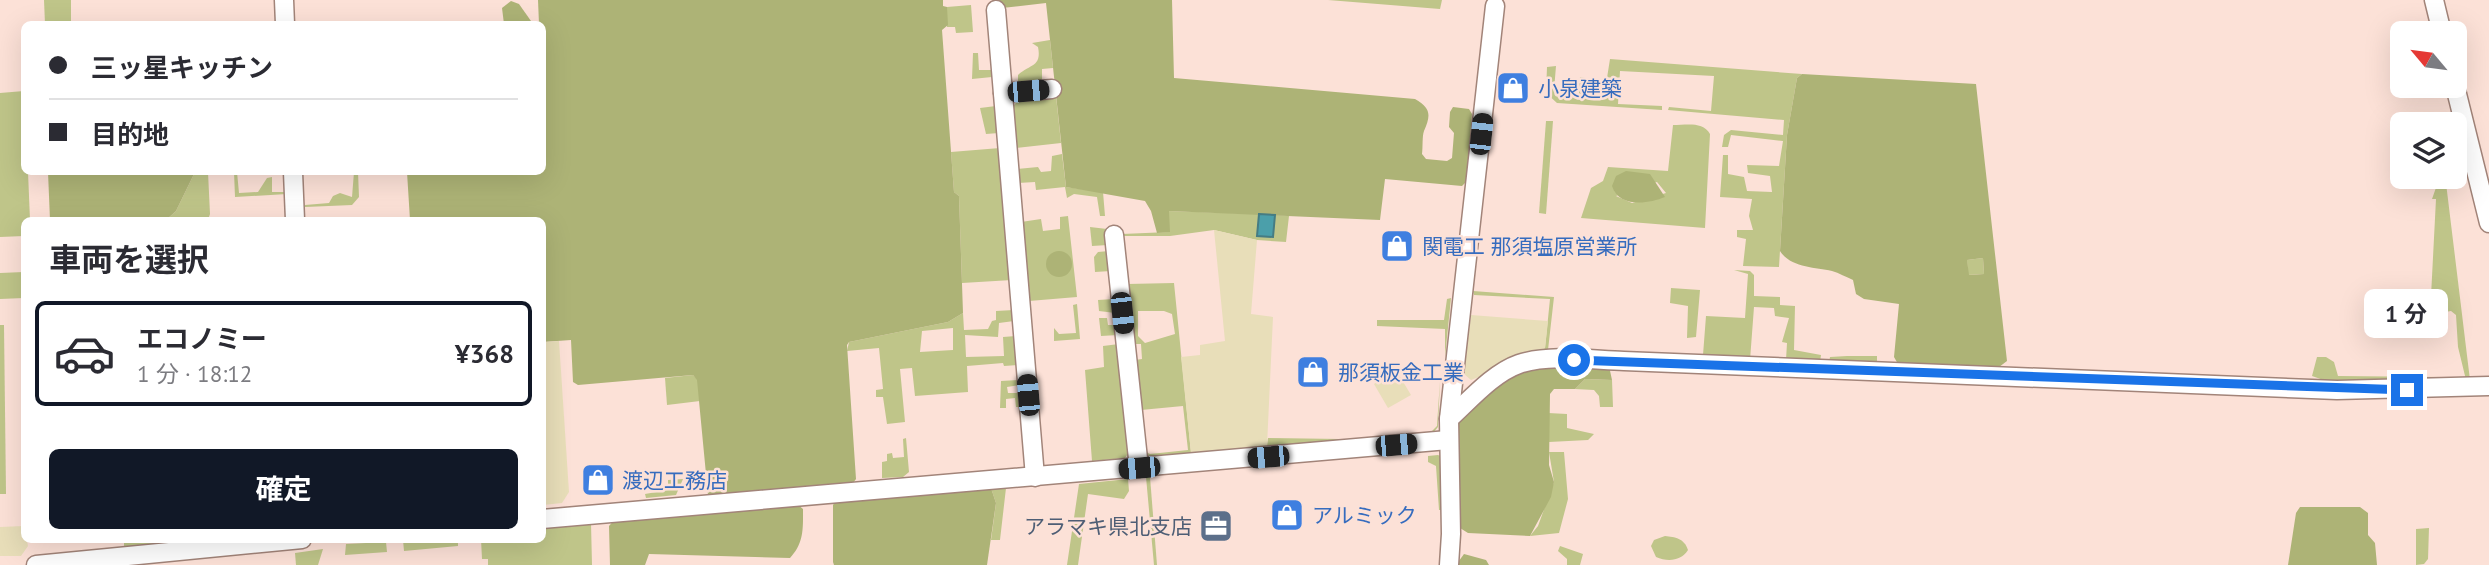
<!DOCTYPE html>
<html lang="ja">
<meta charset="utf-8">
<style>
body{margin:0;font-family:"PT Sans","Noto Sans JP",sans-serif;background:#f2f2f3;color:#2b2b33;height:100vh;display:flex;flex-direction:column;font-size:26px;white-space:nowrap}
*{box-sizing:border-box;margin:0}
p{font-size:23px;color:#7c7c81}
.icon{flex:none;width:38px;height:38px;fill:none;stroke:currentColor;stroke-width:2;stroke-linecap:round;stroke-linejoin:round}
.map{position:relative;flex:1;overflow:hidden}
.drawer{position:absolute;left:21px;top:217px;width:525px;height:326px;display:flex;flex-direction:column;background:#fff;border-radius:10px;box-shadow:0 7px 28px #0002}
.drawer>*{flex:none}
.banner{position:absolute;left:21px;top:21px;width:525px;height:154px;border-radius:10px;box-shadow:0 7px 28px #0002;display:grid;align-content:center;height:154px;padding:0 28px;background:#fff}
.needle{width:46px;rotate:299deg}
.controls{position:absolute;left:2390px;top:21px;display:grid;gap:14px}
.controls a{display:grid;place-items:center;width:77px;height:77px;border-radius:10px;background:#fff;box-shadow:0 7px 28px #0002;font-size:35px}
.end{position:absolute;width:32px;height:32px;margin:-16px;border:9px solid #1a73e8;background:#fff;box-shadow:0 0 0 4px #fff}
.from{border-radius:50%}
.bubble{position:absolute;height:49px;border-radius:10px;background:#fff;box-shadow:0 7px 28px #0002;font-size:23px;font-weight:700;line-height:49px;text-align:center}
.car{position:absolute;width:21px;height:42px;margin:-21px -10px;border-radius:9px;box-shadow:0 0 5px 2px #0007;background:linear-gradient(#222 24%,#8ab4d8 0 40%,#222 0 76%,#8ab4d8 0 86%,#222 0)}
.banner b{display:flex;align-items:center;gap:24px;height:66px;font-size:26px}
.banner b+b{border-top:2px solid #e1e1e2}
.banner i{width:18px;height:18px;background:#2b2b33}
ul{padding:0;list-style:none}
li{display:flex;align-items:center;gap:21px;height:105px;margin:0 14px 10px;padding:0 14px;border:4px solid transparent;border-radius:10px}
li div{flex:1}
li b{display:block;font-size:26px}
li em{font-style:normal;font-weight:700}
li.current{border-color:#111827}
li>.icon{width:63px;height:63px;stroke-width:1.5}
h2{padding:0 28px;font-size:32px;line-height:84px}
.primary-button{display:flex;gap:14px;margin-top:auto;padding:14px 28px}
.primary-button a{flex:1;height:80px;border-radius:10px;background:#111827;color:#fff;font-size:28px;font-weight:700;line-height:80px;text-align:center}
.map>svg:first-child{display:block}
</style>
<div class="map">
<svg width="2489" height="565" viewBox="0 0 2489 565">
<rect width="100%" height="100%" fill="#fce1d7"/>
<!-- green -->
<g fill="#bfc589" fill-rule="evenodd">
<path d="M44 0H71V24H45Z"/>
<path d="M1328 0H1442L1440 9Z"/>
<path d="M971 5 973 32 956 33 955 27H947V7Z"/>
<path d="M1050 40 1053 68 1042 69V80L1018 82V75C1030 64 1042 67 1038 47L1032 43Z"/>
<path d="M973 53H978L979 70H992V77L972 79Z"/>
<path d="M1610 59 1802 74 1797 78 1787 135 1779 267 1743 266 1746 239 1737 237V230H1753L1749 216 1752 199 1720 197 1723 155H1728V174L1744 177 1747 191 1772 192 1770 176 1748 173 1747 165 1779 166 1783 141 1731 135 1728 147H1722L1724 135 1731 130 1783 135 1784 120 1668 110 1669 107 1711 111 1714 76 1620 71 1618 104 1662 106V110L1557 103 1546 93 1547 67 1556 66 1554 90 1558 94H1579L1580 77 1585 78V92L1592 98 1604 97Z"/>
<path d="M24 91V172H28L30 220H24V236L0 237V93Z"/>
<path d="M1056 96 1061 143 1016 148 1012 108 1018 100Z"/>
<path d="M996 106 999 133 986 134 980 108Z"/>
<path d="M1546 121H1553L1546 214 1539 213Z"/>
<path d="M1673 125C1686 125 1703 121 1710 134L1705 228 1581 218 1591 188 1603 181 1608 167 1668 171ZM1657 182 1666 193 1632 203 1616 196Z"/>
<path d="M1000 148 1012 280 962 283 959 196 954 192 951 152Z"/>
<path d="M1062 154 1066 187 1103 192 1105 216H1100L1097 197 1074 194 1067 198 1065 187 1036 190 1035 182 1018 183 1017 169 1038 167 1041 172 1051 171 1052 156Z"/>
<path d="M195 172H208L210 214 208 220H166L176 211Z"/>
<path d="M234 172H237L239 193 258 192 267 178 272 177V192H286L287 194 235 197Z"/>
<path d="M354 172H358L359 197 352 205 305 207V205L329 203 333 196 340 193 352 197Z"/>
<path d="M2438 182 2446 183 2470 380H2466L2458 347 2456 315 2451 311 2445 312 2440 325 2429 335 2436 199H2432Z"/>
<path d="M1168 211 1259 214 1257 236 1273 237 1275 215 1289 216 1286 242 1257 240 1214 230 1170 236H1122V234L1169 232Z"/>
<path d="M1068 216 1077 297 1029 301 1021 222 1041 219 1043 231 1060 229V217Z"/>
<path d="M1090 227 1107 229 1108 245 1092 246Z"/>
<path d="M1109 251 1111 271 1095 272 1094 257 1098 252Z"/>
<path d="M1983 258 1984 274 1968 275 1967 260Z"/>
<path d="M1734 270 1750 271 1754 275V296L1780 297V305L1795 306 1794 350 1821 355 1820 362 1786 360 1787 343 1782 342 1789 318 1775 316 1774 308 1754 307 1750 360 1708 358 1703 355 1706 316 1745 318 1748 274Z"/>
<path d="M24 272V298L0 299V273Z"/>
<path d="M1174 283 1191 453 1148 457 1144 451 1150 454 1188 450 1183 406 1141 410 1135 360 1142 359 1141 344H1134L1127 284ZM1138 311H1164L1172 314 1175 334 1145 343 1138 336Z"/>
<path d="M1671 288 1700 290 1696 337 1687 338 1688 306 1670 303Z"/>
<path d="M1473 291 1554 297 1548 350 1542 355 1529 358 1545 348 1550 299 1474 295Z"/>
<path d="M1451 298 1445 357V329L1377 326V320H1444L1447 299Z"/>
<path d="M1114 299 1115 313 1099 311 1098 300Z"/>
<path d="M1077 304 1080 339 1054 341V328L1059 334 1076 333 1073 305Z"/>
<path d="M1014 310V321L999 323 998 337 965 335 966 357 1004 356 1003 337 1016 336 1019 365 1004 366 1003 363 967 366 968 392 915 396 912 368 900 369 905 422 887 424 883 397H876V390L883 389 879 348 847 351 849 342 948 322 963 313 964 330 988 329 992 321 996 320V311ZM953 328V350L920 352 922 331Z"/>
<path d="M1099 318H1107L1108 325H1117L1118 335 1101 336Z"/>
<path d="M0 325H4L6 494H0Z"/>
<path d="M1119 344 1130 451 1125 458 1092 461 1085 370 1104 367 1103 346Z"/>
<path d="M1847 356H1877V364L1829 362 1830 357Z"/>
<path d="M2317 357H2326L2334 362 2338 376 2441 377 2439 383 2329 382 2312 376Z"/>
<path d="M693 375 698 380 700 401 667 405 665 378Z"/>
<path d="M1585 379 1612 380 1613 407H1600L1599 396 1594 390 1575 389Z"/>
<path d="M1020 380 1019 385 1007 387 1008 393H1020L1021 407H1016L1015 398 1006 399V408H1000L1001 381Z"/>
<path d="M1440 380 1438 427 1432 434 1355 440 1431 432 1437 426Z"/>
<path d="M1548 413 1567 414V428L1594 434 1588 440 1549 442Z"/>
<path d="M906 438 909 472 903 477 882 478V462L887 461V454L892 453 893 458 904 457 903 439Z"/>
<path d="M1268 438 1341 439V441L1267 446Z"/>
<path d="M1549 452H1564L1568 499 1559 533 1530 536 1538 526 1554 482Z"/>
<path d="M1438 455 1442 457 1446 510H1439L1436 466 1428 462V456Z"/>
<path d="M1146 477H1150L1157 565H1154Z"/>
<path d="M683 479 676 495 646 498 645 494 668 490V480Z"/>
<path d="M1128 479 1129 491 1124 499 1088 494 1078 565H1067L1079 484Z"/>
<path d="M991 488H1006L1000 540H991L996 503Z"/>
<path d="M591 523 592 565H488V559H482L481 539H542L543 524Z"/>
<path d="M2429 528 2428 559 2424 564 2416 565V529Z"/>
<path d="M1665 536C1675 537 1684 538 1688 550 1681 561 1668 562 1656 557L1651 546 1654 540Z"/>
<path d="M124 539H184V545L124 552Z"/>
<path d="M458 539V546L404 551 403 540Z"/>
<path d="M386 542 387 552 345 555 346 544Z"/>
<path d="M1560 546 1583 554 1580 565H1567V559L1558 551Z"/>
<path d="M323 549 318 565H296L295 553Z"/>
</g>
<!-- forest -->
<g fill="#adb376" fill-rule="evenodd">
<path d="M538 0H943V6L947 7 948 25 942 30 954 192 959 196 963 313 948 322 849 342 847 345 856 479 853 483 715 498 708 495 697 380 693 375 578 385 573 382 571 340 543 342 542 220H410L407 172H542V24H539Z"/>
<path d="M997 0H1172L1174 78 1415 99C1431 108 1431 115 1424 131 1422 136 1423 147 1422 154L1426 159 1447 161 1452 158 1454 133 1449 127 1450 112 1453 107 1469 109 1472 114 1466 182 1462 186 1385 179 1380 220 1169 211 1170 232 1157 233 1151 211 1145 201 1066 187 1046 3 1002 8Z"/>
<path d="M511 1 519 4 531 21 529 24H504L502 8Z"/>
<path d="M1802 74 1976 84 2007 361 1995 370 1898 364 1894 357 1899 304 1864 299 1856 294 1853 280C1846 277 1839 273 1832 271 1815 267 1791 268 1780 251L1787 135 1797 78ZM1983 258 1984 274 1969 275 1967 260Z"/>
<path d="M1626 171 1650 174 1665 197C1648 204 1619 208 1612 186L1616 176Z"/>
<path d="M48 172H195L176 211 166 220H50Z"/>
<circle cx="1059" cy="264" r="13"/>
<path d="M1609 366 1612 380 1585 379 1575 389H1554L1550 394 1549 465 1554 482 1551 497 1530 536 1468 533 1460 528 1457 520 1454 443 1459 417 1519 368Z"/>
<path d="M991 488 996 503 987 565H834L833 562V505L837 499Z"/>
<path d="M797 504 803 509C803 529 804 543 790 558L649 554 645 565H610L609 526 616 518Z"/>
<path d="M2300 507H2360L2368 513V535L2375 543 2377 565H2288L2296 513Z"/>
<path d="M1464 554 1486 560 1489 565H1456Z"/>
</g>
<!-- sand -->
<g fill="#e8deb9">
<path d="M1214 230 1257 240 1251 314 1273 317 1267 446 1191 453 1181 357 1200 355V345L1225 341Z"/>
<path d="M1471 315 1548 321 1545 348 1539 353 1471 380 1464 374Z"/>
<path d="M559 341 569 492 562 503 543 505V342Z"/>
<path d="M1396 370 1411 395 1388 408 1374 384Z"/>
<path d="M24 526 28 546 21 556H0V527Z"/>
</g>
<!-- water -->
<path fill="#4b9faa" stroke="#457c83" stroke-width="2" d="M1259 214 1275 215 1273 237 1257 236Z"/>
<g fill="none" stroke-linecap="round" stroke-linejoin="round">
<defs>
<g id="minor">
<path d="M284 0 285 24"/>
<path d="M2434 0 2442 33"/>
<path d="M996 10 1035 477"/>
<path d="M2455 86 2489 223"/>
<path d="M1003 93 1052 89"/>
<path d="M293 172 295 220"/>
<path d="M1114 235 1139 468"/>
<path d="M1449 419C1469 401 1493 373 1519 364 1550 354 1591 360 1624 361L2337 390 2489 386"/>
<path d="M542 519 1448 440"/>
<path d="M36 565 302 539"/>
<path d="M1449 565 1451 534 1449 419 1495 6"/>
</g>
</defs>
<!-- minor casing -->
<use href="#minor" stroke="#a28479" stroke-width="21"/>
<!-- minor -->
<use href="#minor" stroke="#fff" stroke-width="18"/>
</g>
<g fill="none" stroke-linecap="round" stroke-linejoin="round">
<!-- route -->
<path stroke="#1a73e8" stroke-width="9" d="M1574 360 2407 390"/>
</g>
<!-- icons -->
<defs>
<symbol id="shop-square" viewBox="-11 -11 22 22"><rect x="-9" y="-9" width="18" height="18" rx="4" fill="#3f7fe0" stroke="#fce1d7"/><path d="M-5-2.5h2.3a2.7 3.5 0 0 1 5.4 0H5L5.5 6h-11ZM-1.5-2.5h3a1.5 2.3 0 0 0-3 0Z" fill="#fff"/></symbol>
<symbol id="office-square" viewBox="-11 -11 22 22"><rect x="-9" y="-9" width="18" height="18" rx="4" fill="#5c6f8a" stroke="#fce1d7"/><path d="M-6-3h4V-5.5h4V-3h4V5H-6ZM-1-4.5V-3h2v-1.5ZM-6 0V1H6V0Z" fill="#fff"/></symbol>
</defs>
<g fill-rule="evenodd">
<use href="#shop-square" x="1494" y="69" width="38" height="38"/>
<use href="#shop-square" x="1378" y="227" width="38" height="38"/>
<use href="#shop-square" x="1294" y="353" width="38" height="38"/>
<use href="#shop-square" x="579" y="461" width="38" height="38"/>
<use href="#shop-square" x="1268" y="496" width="38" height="38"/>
<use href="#office-square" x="1197" y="507" width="38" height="38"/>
</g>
<g text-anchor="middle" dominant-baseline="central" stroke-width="5" stroke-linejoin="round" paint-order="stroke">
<!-- shop labels -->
<g font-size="21" fill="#366cbe" stroke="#fce1d7" text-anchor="start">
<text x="1538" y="88">小泉建築</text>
<text x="1422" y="246">関電工 那須塩原営業所</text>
<text x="1338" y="372">那須板金工業</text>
<text x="622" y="480">渡辺工務店</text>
<text x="1312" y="515">アルミック</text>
</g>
<!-- service labels -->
<g font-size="21" fill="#4e5e75" stroke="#fce1d7" text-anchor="end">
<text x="1192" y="526">アラマキ県北支店</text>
</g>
</g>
</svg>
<div class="controls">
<a><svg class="needle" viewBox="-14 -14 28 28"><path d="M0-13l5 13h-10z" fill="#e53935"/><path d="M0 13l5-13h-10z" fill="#7c7c81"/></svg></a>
<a><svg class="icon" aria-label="layers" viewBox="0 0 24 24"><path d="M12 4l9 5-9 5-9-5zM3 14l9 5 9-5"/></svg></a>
</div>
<i class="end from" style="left:1574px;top:360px"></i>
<i class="end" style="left:2407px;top:390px"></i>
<div class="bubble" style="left:2364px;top:289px;width:84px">1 分</div>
<i class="car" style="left:1028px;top:91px;rotate:85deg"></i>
<i class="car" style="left:1481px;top:134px;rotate:6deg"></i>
<i class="car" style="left:1122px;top:313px;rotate:174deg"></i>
<i class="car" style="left:1028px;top:395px;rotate:355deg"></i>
<i class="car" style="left:1396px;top:445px;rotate:85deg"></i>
<i class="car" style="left:1268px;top:457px;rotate:265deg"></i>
<i class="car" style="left:1139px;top:468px;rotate:265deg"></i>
<div class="banner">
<b><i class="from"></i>三ッ星キッチン</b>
<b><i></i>目的地</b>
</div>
<section class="drawer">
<h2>車両を選択</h2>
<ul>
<li class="current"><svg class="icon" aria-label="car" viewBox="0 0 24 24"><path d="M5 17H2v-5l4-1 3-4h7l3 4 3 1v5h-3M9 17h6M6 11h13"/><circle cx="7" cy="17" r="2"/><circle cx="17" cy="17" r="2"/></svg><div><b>エコノミー</b><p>1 分 · 18:12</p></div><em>¥368</em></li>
</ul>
<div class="primary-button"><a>確定</a></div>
</section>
</div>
